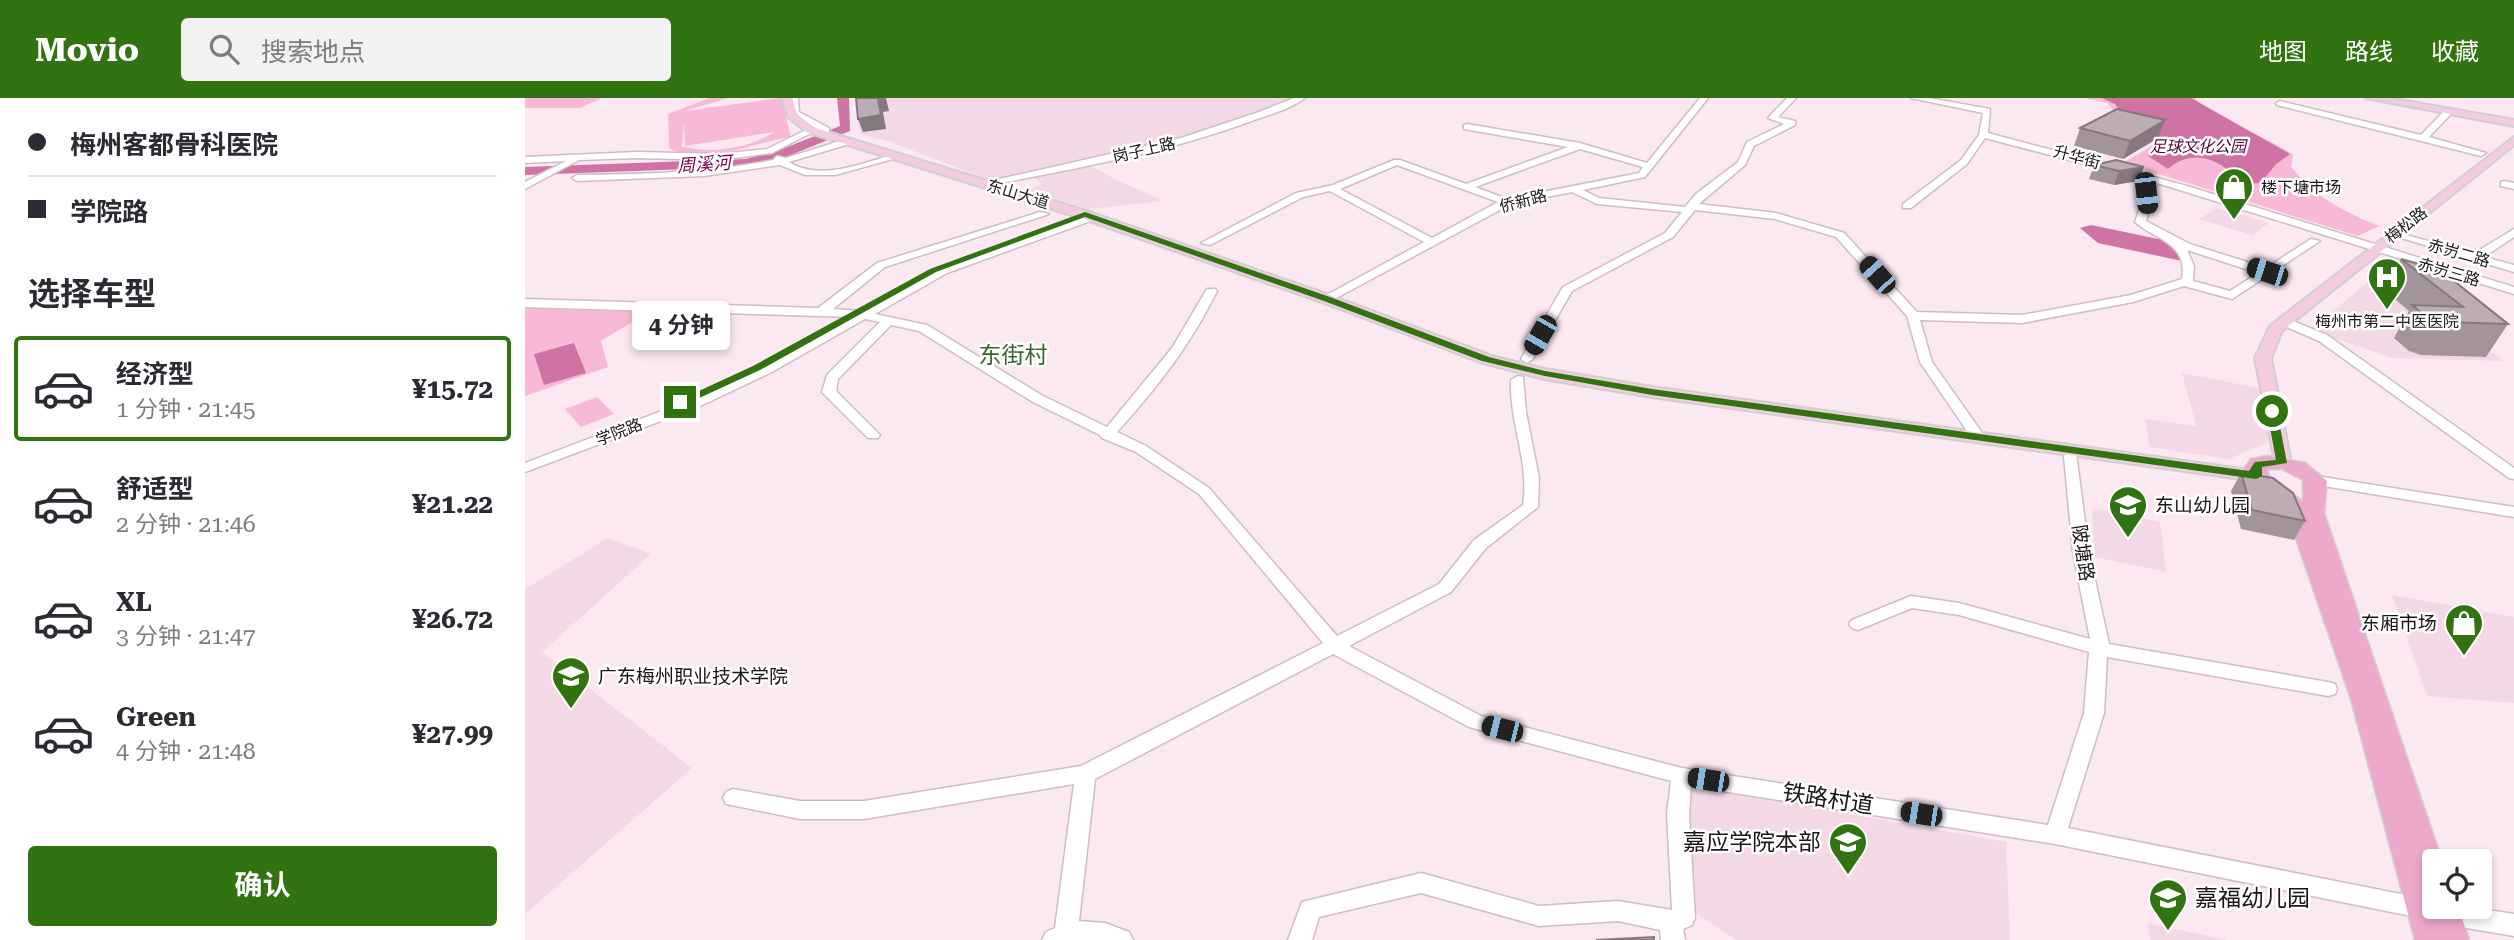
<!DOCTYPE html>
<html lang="zh">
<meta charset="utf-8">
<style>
body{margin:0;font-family:"Roboto Serif","Noto Sans SC",serif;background:#f2f2f3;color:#2b2b33;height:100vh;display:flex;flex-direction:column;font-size:26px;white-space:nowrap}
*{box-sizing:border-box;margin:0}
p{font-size:23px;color:#7c7c81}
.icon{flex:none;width:38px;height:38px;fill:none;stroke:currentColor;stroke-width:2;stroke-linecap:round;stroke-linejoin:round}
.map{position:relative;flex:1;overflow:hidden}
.panel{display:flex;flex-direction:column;background:#fff;width:525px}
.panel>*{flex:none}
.top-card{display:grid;align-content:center;height:154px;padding:0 28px;background:#fff}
.buttons{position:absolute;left:1897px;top:751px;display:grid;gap:14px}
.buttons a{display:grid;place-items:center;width:70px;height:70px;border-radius:7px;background:#fff;box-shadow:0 4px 10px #0003;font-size:35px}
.end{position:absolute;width:32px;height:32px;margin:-16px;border:9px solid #307310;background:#fff;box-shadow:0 0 0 4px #fff}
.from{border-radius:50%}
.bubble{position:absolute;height:49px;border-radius:7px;background:#fff;box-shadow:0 4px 10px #0003;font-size:23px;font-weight:700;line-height:49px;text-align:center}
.car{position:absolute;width:21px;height:42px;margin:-21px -10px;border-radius:9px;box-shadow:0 0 5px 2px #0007;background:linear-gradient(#222 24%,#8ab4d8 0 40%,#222 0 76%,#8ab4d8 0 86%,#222 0)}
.top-card b{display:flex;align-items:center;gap:24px;height:66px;font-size:26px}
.top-card b+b{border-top:2px solid #e1e1e2}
.top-card i{width:18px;height:18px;background:#2b2b33}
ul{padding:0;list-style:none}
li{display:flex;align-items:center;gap:21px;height:105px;margin:0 14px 10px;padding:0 14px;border:4px solid transparent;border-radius:7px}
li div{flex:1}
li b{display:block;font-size:26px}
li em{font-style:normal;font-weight:700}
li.current{border-color:#307310}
li>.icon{width:63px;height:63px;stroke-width:1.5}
h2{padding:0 28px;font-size:32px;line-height:84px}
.button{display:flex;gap:14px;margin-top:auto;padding:14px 28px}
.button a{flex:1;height:80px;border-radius:7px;background:#307310;color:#fff;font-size:28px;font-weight:700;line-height:80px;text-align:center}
header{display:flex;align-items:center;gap:42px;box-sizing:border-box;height:98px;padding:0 35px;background:#307310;color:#fff}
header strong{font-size:33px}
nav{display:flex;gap:38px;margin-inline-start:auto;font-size:24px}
.search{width:490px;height:63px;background:#f2f2f3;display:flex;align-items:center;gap:18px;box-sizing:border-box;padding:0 24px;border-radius:7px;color:#7c7c81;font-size:26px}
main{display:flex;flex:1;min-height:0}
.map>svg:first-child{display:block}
</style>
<header>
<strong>Movio</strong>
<div class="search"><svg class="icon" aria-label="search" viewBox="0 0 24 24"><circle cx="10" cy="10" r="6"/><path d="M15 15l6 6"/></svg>搜索地点</div>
<nav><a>地图</a><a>路线</a><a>收藏</a></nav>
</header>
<main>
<section class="panel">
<div class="top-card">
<b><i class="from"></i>梅州客都骨科医院</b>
<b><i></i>学院路</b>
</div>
<h2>选择车型</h2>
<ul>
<li class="current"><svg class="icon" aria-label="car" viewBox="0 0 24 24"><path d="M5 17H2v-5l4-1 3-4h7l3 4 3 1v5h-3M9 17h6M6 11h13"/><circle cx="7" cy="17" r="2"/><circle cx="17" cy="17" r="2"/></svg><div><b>经济型</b><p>1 分钟 · 21:45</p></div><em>¥15.72</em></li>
<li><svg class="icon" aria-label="car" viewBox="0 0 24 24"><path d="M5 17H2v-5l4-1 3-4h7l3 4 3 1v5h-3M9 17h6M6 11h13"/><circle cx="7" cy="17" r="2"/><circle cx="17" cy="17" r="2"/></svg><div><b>舒适型</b><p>2 分钟 · 21:46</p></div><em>¥21.22</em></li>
<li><svg class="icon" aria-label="car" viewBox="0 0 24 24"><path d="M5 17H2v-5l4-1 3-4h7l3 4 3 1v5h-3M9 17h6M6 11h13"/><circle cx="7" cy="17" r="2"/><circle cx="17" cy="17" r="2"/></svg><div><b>XL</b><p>3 分钟 · 21:47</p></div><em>¥26.72</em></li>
<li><svg class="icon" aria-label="car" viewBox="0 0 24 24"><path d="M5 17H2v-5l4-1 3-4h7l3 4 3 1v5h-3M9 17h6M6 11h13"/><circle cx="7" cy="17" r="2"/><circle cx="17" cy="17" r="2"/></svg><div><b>Green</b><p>4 分钟 · 21:48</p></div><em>¥27.99</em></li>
</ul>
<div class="button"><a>确认</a></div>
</section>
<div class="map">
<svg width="1989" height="842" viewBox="0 0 1989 842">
<rect width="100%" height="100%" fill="#fbe8f1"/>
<!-- built -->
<g fill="#f3d9e5">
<path d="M331 0H770L687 34 467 83 363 43 335 36Z"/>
<path d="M566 68 590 81 638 103 562 111 504 93 517 86 509 80Z"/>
<path d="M1692 110 1744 125 1727 137 1674 121Z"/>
<path d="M1842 185 1901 201 1978 263 1867 260 1785 232Z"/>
<path d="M1657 275 1744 292V344L1704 361 1625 349 1620 321 1671 328Z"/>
<path d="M1567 410 1635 424 1641 474 1570 459Z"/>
<path d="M83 440 126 456 17 554 167 670 0 816V491Z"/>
<path d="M1867 497 1989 519V605L1902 598Z"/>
<path d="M1161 686 1481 744 1485 842H1211L1165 811Z"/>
<path d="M1622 825 1702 842H1626Z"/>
</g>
<!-- green -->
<g fill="#f8b8d7" fill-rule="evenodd">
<path d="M0 0H77L55 10H0Z"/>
<path d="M184 0H203L160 13 256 0 266 39C229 44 180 69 144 50L143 16ZM159 24 160 48 249 34C226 50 183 57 157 48Z"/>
<path d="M1560 0H1670C1686 21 1743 38 1768 57L1766 69C1791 100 1818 113 1854 128L1833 138 1598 65 1633 44 1632 39 1599 28 1583 5Z"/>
<path d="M0 208 127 212 76 243 83 269 0 298Z"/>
<path d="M72 299 89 316 56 329 40 311Z"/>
</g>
<!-- water -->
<g fill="#ce73a3">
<path d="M1577 0H1666L1765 56 1751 66 1736 85 1715 86C1699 61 1667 49 1643 71L1623 58 1639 44 1611 33 1590 6Z"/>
<path d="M1566 127 1643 143 1657 163 1573 145 1555 130Z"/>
<path d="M49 245 61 275 19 287 9 256Z"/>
</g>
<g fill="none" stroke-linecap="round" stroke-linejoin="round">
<!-- river -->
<path fill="#ce73a3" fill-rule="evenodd" d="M312 0H324L325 33 256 61 220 69 0 77V69L220 61 247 55 315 28Z"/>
<defs>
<g id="minor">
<path d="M265 0H273L274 14 304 30V34H298L267 17Z"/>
<path d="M769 0H780C764 12 740 18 721 25 636 56 546 71 457 89L452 86 656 40 734 14Z"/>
<path d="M1175 0H1183L1120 79 1058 92 1074 100 1160 109 1171 96 1213 64 1222 44 1259 26 1243 20 1262 0H1271L1253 19 1270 23V27L1229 48 1220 67 1174 106 1251 115 1319 135 1392 214 1497 217 1606 197 1657 181C1663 145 1631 142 1610 124L1624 83 1460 40 1442 66 1386 110H1378V106L1436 62 1454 37 1458 15 1386 0H1404L1465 11 1463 35 1662 88 1989 189V196L1632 85 1621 123 1665 146 1741 170 1786 141 1795 143 1707 201 1659 188 1608 204 1497 225 1395 222 1407 264 1460 339 1453 343 1448 342 1395 264 1382 218 1311 139 1250 121 1170 112 1148 139 1047 193 1008 261 1002 265 996 261 1038 189 1140 135 1157 114 1072 106 1047 94 986 106 802 205 796 201 798 199 899 144 805 93 778 99 685 147 676 145 771 95 808 87 869 62H875L941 86 1043 49 939 31V27L942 26 1055 45 1122 65ZM1055 51 1118 69 1114 75 982 101 950 89ZM872 67 973 104 907 140 815 91ZM1662 152 1733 175 1705 193 1668 183 1669 168Z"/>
<path d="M1755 3 1896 37 1919 13H1925V17L1904 39 1961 55 1956 58 1752 7 1751 5Z"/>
<path d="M279 33 286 35 247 55 196 62 112 60 54 62 0 91V84L41 63 0 65V59L112 54 196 56 242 51Z"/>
<path d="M321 41 324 42V46L264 64C296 84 337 65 370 56L375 59 310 77H280L255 67 179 78 52 83 47 80 52 77C118 76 183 75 248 62L252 58 261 60Z"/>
<path d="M1979 83 1989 85V91L1976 88V84Z"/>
<path d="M515 114 524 116 360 169 308 211 337 213 414 171 563 117H571V121L422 175 350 216 402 227 518 298 582 329 647 250 682 191H690L692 193C666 246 632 290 592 334L621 348 684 390 812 538 914 486 949 442 998 407C1005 365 984 324 986 282L993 278 998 279 1001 314 1014 380 1013 409 961 450 926 494 824 548 956 618 1157 670 1523 727 1559 615 1564 554 1434 517 1387 510 1333 532 1327 530 1324 526 1327 522 1386 498 1434 505 1565 541 1548 454 1539 358 1541 355H1551L1564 454 1584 546 1803 584 1810 586 1812 591 1810 596 1803 598 1582 559 1579 615 1543 730 1896 800 1904 803 1907 810 1904 817 1896 820 1530 746 1166 688 1164 716 1170 820 1167 827 1158 831 1160 842H1136L1135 832 1093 823 1014 828 896 795 794 819 787 842H763L777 804 896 775 1014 808 1093 803 1147 812 1142 716 1146 683 944 629 808 556 570 681 554 823 580 825 604 834 608 842H517L521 834 530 830 549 686 339 721H275L201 706 198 700 201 694 208 691 275 703H339L556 668 798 545 674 396 611 354 577 340 575 337 508 304 394 233 366 227 313 281 311 293 355 337 353 340H343L297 294 302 277 355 224 340 221 245 275 173 309 0 374V365L163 303 235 269 327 219 0 209V201L293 210 352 165Z"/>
<path d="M1989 131V139L1959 159 1989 167V174L1873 139 1878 136 1948 156Z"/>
<path d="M1768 223 1802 237 1989 370V381L1984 380 1794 243 1764 230 1762 227Z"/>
<path d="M1791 378 1989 409V419L1786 386 1783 383Z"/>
<path d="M1910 808H1937L1989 816V838L1918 826 1910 823 1907 816Z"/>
</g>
<g id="major">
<path d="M257 0H267L272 16 290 30 564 114 807 198 967 258 1020 271 1127 289 1731 373 1740 378 1731 383 1127 299 1019 281 955 264 797 204 556 120 282 34 263 19Z"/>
<path d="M1841 0H1863L1989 22V28Z"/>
<path d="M1989 39V47L1757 233 1746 260 1766 365 1757 370 1751 369 1730 260 1745 228Z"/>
</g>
<path id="highway" d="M1742 358 1780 365 1802 383 1799 415 1917 763H1909V808H1933L1944 842H1890L1826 601 1762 414 1728 388 1718 373 1726 361ZM1742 371H1757L1778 382V404L1744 378Z"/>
</defs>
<!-- minor casing -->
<use href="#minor" stroke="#cfbdc5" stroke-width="3"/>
<!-- major casing -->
<use href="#major" stroke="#d1d0d1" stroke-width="4"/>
<!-- highway casing -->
<use href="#highway" stroke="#d1d0d1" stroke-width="3"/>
<!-- minor -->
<use href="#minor" fill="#fff" fill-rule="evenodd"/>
<!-- major -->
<use href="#major" fill="#f4cbe0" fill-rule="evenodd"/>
<!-- highway -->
<use href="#highway" fill="#eda9cb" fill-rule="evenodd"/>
</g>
<!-- wall -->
<g fill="#a3949b">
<path d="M1555 30 1633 40 1598 61 1549 48Z"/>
<path d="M1569 67 1619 69 1613 83 1589 87 1564 81Z"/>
<path d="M1876 161 1983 226 1961 259 1896 257 1884 253 1869 240 1884 213 1859 192Z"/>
<path d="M1716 375 1780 423 1769 442 1716 431 1706 393Z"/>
</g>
<!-- shaded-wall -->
<g fill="#85787e">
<path d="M361 0 364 13 358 14 361 31 338 34 333 21 353 1Z"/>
<path d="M1640 22 1633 40 1598 61 1605 43Z"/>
<path d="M1619 69 1613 83 1589 87 1594 73Z"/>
</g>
<!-- building -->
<g fill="#beacb4" stroke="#85787e" stroke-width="2">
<path d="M331 0H359L353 1 356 17 333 21Z"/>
<path d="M1592 11 1640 22 1605 43 1555 30Z"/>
<path d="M1591 62 1619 69 1594 73 1569 67Z"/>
<path d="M1876 161 1915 172 1983 226 1916 224 1903 220 1887 207 1938 209Z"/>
<path d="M1716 375 1748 380 1768 395 1780 423 1727 412Z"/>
<path d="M1129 839V842H1071Z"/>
</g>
<!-- route -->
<path fill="#307310" d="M560 114 805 199 964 259 1020 273 1127 291 1724 373 1730 364 1751 362 1742 313 1747 310 1752 313 1762 365 1737 369V378L1731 381 1127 297 1020 278 957 263 799 203 560 119 411 174 235 272 159 307 150 304 228 268 405 171Z"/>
<!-- icons -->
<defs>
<symbol id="shop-pin" viewBox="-11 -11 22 30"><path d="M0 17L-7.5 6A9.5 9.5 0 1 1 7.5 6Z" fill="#307310" stroke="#fff"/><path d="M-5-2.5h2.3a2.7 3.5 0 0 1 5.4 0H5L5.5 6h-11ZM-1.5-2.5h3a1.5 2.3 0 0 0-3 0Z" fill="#fff"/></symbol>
<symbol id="hospital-pin" viewBox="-11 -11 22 30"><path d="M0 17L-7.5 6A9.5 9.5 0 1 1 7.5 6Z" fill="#307310" stroke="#fff"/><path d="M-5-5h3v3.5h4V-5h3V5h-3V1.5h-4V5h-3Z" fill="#fff"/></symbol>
<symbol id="school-pin" viewBox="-11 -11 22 30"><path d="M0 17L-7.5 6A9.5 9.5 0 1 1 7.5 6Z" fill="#307310" stroke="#fff"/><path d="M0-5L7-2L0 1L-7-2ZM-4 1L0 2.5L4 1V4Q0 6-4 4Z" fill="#fff"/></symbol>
<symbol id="university-pin" viewBox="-11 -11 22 30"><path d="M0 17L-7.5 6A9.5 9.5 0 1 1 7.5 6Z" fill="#307310" stroke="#fff"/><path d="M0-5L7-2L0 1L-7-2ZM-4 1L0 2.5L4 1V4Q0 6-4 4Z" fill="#fff"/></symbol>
</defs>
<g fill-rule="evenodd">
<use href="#shop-pin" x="1687" y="67" width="44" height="60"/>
<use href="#hospital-pin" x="1840" y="157" width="44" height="60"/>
<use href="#school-pin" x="1581" y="385" width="44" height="60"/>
<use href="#shop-pin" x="1917" y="503" width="44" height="60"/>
<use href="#university-pin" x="24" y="556" width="44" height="60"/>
<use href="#university-pin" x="1301" y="722" width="44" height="60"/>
<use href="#school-pin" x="1621" y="778" width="44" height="60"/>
</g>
<g text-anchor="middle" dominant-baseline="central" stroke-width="5" stroke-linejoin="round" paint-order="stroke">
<!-- far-park labels -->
<g font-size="16" font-style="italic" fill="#570139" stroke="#fff">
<text x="1673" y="48">足球文化公园</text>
</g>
<!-- far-street labels -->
<g font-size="16" fill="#1b1518" stroke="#fff">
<text transform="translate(619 52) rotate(-13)">岗子上路</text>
<text transform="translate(1552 59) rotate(15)">升华街</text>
<text transform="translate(493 96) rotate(17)">东山大道</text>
<text transform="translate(998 103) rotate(-15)">侨新路</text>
<text transform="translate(1881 127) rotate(-38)">梅松路</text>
<text transform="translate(1934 155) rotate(16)">赤岃二路</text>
<text transform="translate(1924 174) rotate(16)">赤岃三路</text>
<text transform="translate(94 334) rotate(-21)">学院路</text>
</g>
<!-- far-poi labels -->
<g font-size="16" fill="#1b1518" stroke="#fff" text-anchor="start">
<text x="1736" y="89">楼下塘市场</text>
<text x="1862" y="223" text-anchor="middle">梅州市第二中医医院</text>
</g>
<!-- far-water labels -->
<g font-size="18" font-style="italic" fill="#780451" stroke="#fff">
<text transform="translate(179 66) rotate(-4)">周溪河</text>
</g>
<!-- poi labels -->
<g font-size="19" fill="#1b1518" stroke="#fff" text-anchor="start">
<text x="1630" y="407">东山幼儿园</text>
<text x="1912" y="525" text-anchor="end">东厢市场</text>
<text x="73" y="578">广东梅州职业技术学院</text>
</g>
<!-- street labels -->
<g font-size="19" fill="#1b1518" stroke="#fff">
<text transform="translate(1558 455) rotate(82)">陂塘路</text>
</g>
<!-- quarter labels -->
<g font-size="23" fill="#3a652a" stroke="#fff">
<text x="488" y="257">东街村</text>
</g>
<!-- near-street labels -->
<g font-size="23" fill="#1b1518" stroke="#fff">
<text transform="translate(1303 701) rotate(9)">铁路村道</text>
</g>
<!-- near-poi labels -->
<g font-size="23" fill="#1b1518" stroke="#fff" text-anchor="end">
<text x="1296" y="744">嘉应学院本部</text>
<text x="1670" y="800" text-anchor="start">嘉福幼儿园</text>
</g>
</g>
</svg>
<div class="buttons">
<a><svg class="icon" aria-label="locate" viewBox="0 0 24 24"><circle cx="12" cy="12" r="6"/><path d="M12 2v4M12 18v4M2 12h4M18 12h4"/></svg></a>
</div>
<i class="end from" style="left:1747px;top:313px"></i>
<i class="end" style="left:155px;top:304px"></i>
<div class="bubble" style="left:107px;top:203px;width:98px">4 分钟</div>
<i class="car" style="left:1621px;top:95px;rotate:174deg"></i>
<i class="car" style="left:1742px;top:174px;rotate:288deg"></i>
<i class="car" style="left:1352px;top:177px;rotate:318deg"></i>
<i class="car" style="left:1015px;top:237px;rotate:210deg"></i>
<i class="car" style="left:977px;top:631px;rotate:284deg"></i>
<i class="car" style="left:1183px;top:682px;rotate:279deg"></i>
<i class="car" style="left:1396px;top:716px;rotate:279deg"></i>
</div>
</main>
